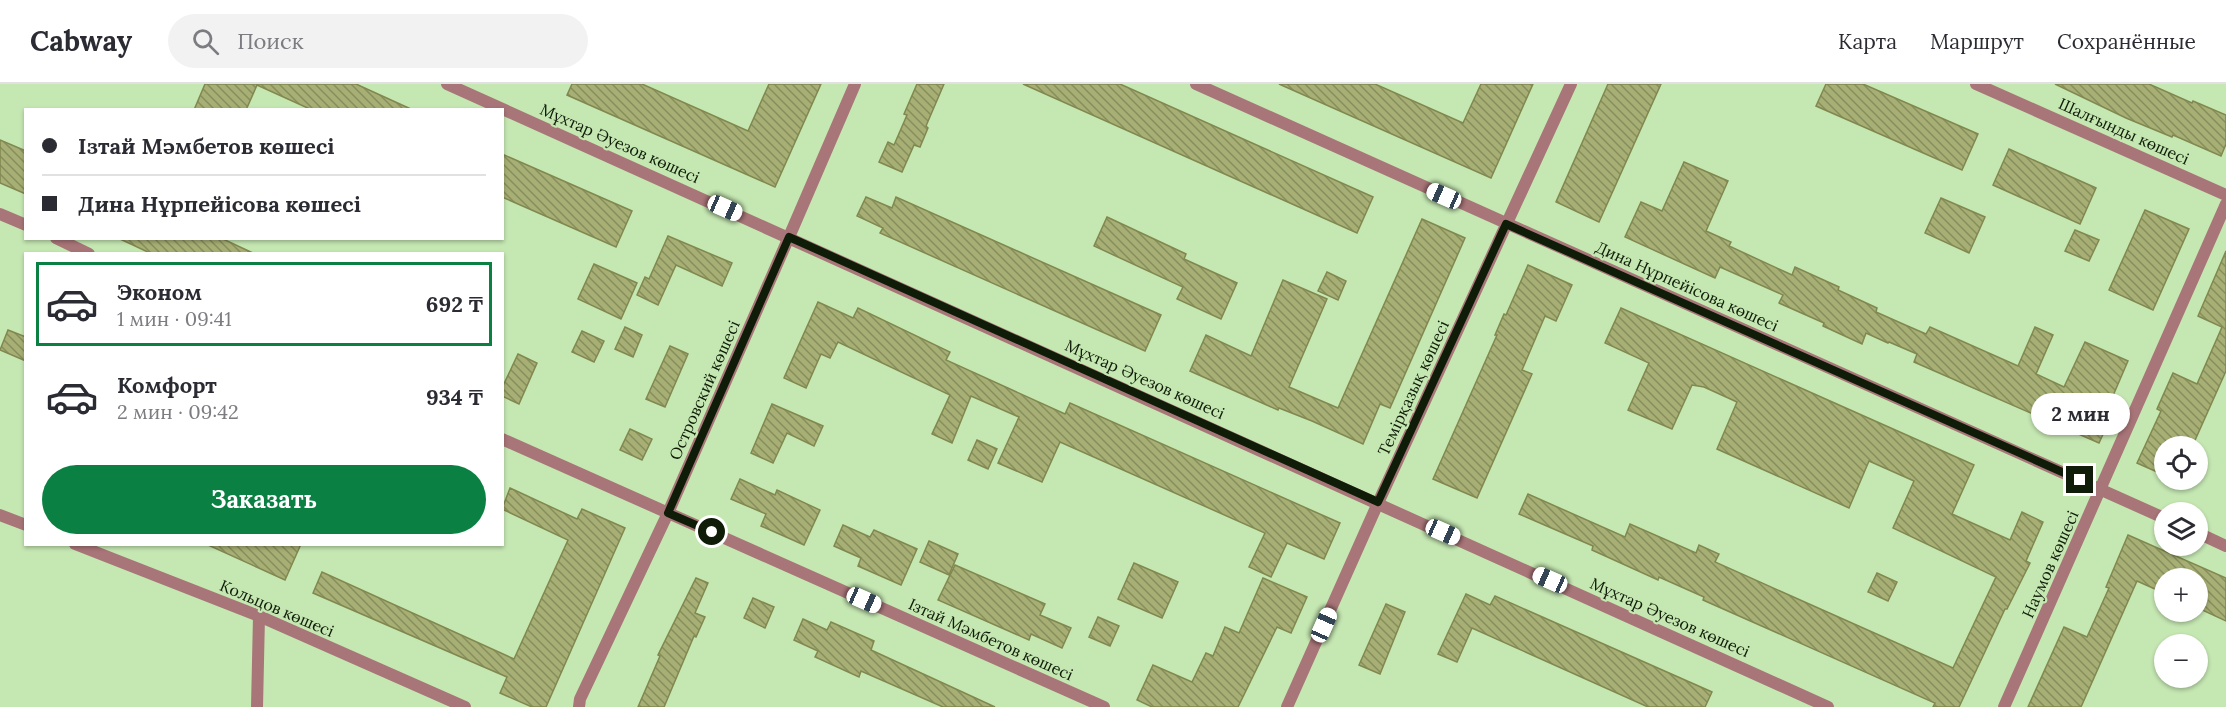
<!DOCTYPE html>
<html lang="ru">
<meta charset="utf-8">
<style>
body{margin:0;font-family:Lora,serif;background:#f2f2f3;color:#2b2b33;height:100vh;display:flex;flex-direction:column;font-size:22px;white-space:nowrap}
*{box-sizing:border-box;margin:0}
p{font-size:20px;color:#7c7c81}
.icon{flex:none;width:33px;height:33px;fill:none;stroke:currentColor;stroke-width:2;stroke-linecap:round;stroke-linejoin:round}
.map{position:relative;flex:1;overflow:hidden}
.drawer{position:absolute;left:24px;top:168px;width:480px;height:294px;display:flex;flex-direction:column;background:#fff;border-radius:0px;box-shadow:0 2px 4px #0004}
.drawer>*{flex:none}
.guide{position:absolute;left:24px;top:24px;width:480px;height:132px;border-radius:0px;box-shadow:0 2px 4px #0004;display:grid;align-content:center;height:132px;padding:0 18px;background:#fff}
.buttons{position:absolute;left:2154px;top:352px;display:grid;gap:12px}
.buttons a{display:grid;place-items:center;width:54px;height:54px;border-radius:50%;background:#fff;box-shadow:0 2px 4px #0004;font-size:30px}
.end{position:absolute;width:27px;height:27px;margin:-14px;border:8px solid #0f1c08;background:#fff;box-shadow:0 0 0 3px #fff}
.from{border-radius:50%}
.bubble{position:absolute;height:42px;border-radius:21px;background:#fff;box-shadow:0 2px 4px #0004;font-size:20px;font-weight:700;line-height:42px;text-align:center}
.car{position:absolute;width:18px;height:36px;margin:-18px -9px;border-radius:8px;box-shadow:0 0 4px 2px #0007;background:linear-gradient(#fff 24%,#345 0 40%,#fff 0 76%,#345 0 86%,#fff 0)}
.guide b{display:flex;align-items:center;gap:21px;height:57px;font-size:22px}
.guide b+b{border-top:2px solid #e1e1e2}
.guide i{width:15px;height:15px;background:#2b2b33}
ul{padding:10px 0 0;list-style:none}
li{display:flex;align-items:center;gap:18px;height:84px;margin:0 12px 9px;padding:0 6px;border:3px solid transparent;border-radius:0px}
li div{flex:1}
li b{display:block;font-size:22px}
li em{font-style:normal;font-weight:700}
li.on{border-color:#0b8043}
li>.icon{width:54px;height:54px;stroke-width:1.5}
.action{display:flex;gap:12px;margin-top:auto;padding:12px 18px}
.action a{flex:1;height:69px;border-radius:36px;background:#0b8043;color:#fff;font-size:24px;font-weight:700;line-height:69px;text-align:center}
header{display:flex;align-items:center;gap:36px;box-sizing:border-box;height:84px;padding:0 30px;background:#fff;border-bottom:2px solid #e1e1e2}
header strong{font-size:28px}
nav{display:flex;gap:33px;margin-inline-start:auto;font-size:21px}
.search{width:420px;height:54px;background:#f2f2f3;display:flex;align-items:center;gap:15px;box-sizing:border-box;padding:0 21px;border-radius:33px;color:#7c7c81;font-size:22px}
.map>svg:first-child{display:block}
</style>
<header>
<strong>Cabway</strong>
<div class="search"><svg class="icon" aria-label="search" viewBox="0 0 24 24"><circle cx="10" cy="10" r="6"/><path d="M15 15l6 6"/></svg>Поиск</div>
<nav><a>Карта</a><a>Маршрут</a><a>Сохранённые</a></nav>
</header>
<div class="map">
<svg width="2226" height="623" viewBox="0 0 2226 623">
<defs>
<pattern id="building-back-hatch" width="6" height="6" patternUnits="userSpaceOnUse" patternTransform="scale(1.5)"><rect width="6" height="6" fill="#a7af74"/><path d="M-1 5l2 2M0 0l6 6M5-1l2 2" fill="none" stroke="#868e5d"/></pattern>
</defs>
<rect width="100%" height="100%" fill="#c5e7b2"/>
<!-- building -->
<g fill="url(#building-back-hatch)" stroke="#81884f" stroke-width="1.5">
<path d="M205 0H356L413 26H312L257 1 246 26H194Z"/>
<path d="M572 0H642L748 47 769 0H821L775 103 567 11Z"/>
<path d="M917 0H944L926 42 928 44 920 63 914 61 902 88 879 78 888 58 894 61 907 31 904 30Z"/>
<path d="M1023 0H1120L1373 113 1357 149Z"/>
<path d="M1279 0H1375L1463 39 1481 0H1533L1491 94Z"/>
<path d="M1608 0H1661L1599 138 1556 118Z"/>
<path d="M1826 0H1863L1978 50 1962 86 1816 22Z"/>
<path d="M2055 0H2149L2192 19 2193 17 2226 31V60L2221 72 2173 51 2172 53 2126 34Z"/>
<path d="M0 56 26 67V110L0 99Z"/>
<path d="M2009 65 2096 104 2080 140 1993 101Z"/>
<path d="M502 70 632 127 616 163 502 113Z"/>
<path d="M1684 78 1728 97 1706 147 1731 158 1729 162 1792 191 1795 183 1839 203 1838 206 1877 224 1876 228 1903 240 1926 250 1930 243 2018 282 2035 243 2053 251 2036 290 2064 303 2085 258 2128 277 2109 321 2115 324 2099 359 1914 278 1917 270 1889 258 1888 259 1866 249 1862 260 1823 242 1824 239 1779 219 1783 211 1720 183 1715 194 1625 153 1641 118 1662 127Z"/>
<path d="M866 113 892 124 896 113 1161 231 1145 267 880 149 883 144 857 132Z"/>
<path d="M1941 114 1985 133 1969 169 1925 149Z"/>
<path d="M2145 126 2189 145 2153 226 2109 206Z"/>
<path d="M1107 133 1186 170 1184 175 1237 199 1221 235 1177 215 1183 203 1094 162Z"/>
<path d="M1422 135 1465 154 1390 324 1380 320 1363 360 1312 337 1279 324 1278 326 1190 287 1206 251 1251 272 1283 196 1327 215 1289 303 1338 324Z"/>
<path d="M2075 146 2099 156 2089 177 2065 167Z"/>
<path d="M668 152 732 179 722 202 676 181 658 221 637 211 645 193 649 195Z"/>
<path d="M118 154H221L255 170H152Z"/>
<path d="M2226 167V287L2192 363H2164V391L2137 379 2161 327 2157 325 2173 289 2197 300 2222 243 2198 232Z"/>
<path d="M594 180 637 199 621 235 578 215Z"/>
<path d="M1528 181 1572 201 1556 237 1545 232 1522 286 1532 290 1477 414 1433 395 1497 251H1495L1504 230 1506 231Z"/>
<path d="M1327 188 1346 197 1338 216 1318 207Z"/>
<path d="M818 218 853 234 858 224 950 268 946 276 1065 330 1070 319 1340 439 1324 475 1287 459 1271 493 1249 483 1265 449 1060 358 1042 398 998 379 1019 333 971 312 952 359 932 350 950 311 838 258 830 274 821 270 806 304 784 294Z"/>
<path d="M1621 224 1974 381 1952 430 2010 456 2022 428 2043 438 2026 477 2030 479 2007 525H2005L1959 623H1933L1935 619 1703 516 1704 513 1659 493 1658 496 1592 466 1593 462 1519 430 1528 410 1625 453 1630 440 1696 469 1699 461 1719 470 1715 478 1953 584 1996 493 1893 444 1914 397 1869 377 1849 424 1717 365 1737 318 1704 303 1692 301 1672 345 1628 326 1649 279 1605 259Z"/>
<path d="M625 243 642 251 633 273 615 265Z"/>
<path d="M8 246 26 253V277L0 266Z"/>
<path d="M582 247 604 257 594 278 572 268Z"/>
<path d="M670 262 688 270 665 323 646 315Z"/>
<path d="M518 270 537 279 519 320 502 312V304Z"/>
<path d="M772 320 823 342 814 362 787 349 773 379 751 369Z"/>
<path d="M630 345 652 355 642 376 620 366Z"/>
<path d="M977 356 997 365 988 385 968 376Z"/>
<path d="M740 395 775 411 777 406 820 426 804 461 761 442 766 430 731 415Z"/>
<path d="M510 404 577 435 582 425 625 444 546 623H532L500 609 507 593 313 509 322 488 514 575 568 456 502 425Z"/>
<path d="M843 441 870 453 874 446 917 465 901 501 858 482 861 474 834 462Z"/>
<path d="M2128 451 2226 494V537L2198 524V495H2164V509L2137 497 2081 623H2028L2064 543 2087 553 2109 504 2106 503Z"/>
<path d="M929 457 958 470 949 491 920 478Z"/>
<path d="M206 460H301L285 496Z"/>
<path d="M1134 479 1178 498 1162 534 1118 515Z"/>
<path d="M955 481 1045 520 1040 531 1071 544 1062 564 1031 550 1029 556 938 516Z"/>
<path d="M1877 489 1897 498 1888 517 1868 508Z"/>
<path d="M696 494 708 499 695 529 705 533 696 553 694 552 664 623H638L660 572 658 571Z"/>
<path d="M1263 494 1307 513 1291 549 1277 543 1238 623H1152L1137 616 1153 581 1192 598 1206 569 1213 572 1225 543 1239 549Z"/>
<path d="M1466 510 1490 521 1495 512 1712 608 1705 623H1648L1472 544 1457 578 1438 570Z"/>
<path d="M753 514 774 523 765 544 744 534Z"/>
<path d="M1386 520 1405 528 1380 590 1359 581Z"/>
<path d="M1098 533 1119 542 1110 562 1089 553Z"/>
<path d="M803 535 827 546 831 538 874 557 871 566 995 623H943L861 587 859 593 815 573 818 567 794 556Z"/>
</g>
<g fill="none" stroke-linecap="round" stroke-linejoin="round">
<!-- minor -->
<g stroke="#a87578" stroke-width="12">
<path d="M1196 0 2164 434"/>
<path d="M1976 0 2226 111"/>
<path d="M0 130 26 141"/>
<path d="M789 153 855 0"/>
<path d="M56 154 89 170"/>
<path d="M502 355 1104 623"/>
<path d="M0 431 26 441"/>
<path d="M2198 449 2226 462"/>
<path d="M75 460 259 532 465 623"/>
<path d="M257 623 259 532"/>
<path d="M1287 623 1378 419 1571 0"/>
<path d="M2004 623 2226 120"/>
</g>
<!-- tertiary -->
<g stroke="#a87578" stroke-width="12">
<path d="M447 0 1828 623"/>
<path d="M579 623 580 615 668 429 789 153"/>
</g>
</g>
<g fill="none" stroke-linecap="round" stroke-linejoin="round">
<!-- route -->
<path stroke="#0f1c08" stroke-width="8" d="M712 448 668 429 789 153 1378 418 1506 140 2080 396"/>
</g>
<g text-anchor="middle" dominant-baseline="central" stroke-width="4.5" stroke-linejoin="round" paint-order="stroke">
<!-- street labels -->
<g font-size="16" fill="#0f1c08" stroke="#c5e7b2">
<text transform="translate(2124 47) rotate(24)">Шалғынды көшесі</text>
<text transform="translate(620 59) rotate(24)">Мұхтар Әуезов көшесі</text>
<text transform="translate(1687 202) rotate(24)">Дина Нұрпейісова көшесі</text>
<text transform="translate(1145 295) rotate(24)">Мұхтар Әуезов көшесі</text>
<text transform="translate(1413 304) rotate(-65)">Темірқазық көшесі</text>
<text transform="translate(704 306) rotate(-66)">Островский көшесі</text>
<text transform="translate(2050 480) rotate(-66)">Наумов көшесі</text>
<text transform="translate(277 524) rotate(23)">Кольцов көшесі</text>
<text transform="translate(1670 533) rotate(24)">Мұхтар Әуезов көшесі</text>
<text transform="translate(991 555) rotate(24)">Ізтай Мәмбетов көшесі</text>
</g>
</g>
</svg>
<div class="buttons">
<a><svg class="icon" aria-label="locate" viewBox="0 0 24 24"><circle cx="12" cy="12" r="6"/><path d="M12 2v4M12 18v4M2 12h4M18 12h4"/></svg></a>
<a><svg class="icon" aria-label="layers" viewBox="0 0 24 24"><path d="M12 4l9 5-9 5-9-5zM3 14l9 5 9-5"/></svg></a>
<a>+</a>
<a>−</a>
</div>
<i class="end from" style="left:712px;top:448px"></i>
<i class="end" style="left:2080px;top:396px"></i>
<div class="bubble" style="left:2031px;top:309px;width:99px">2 мин</div>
<i class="car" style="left:1444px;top:112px;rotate:294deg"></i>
<i class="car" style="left:725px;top:124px;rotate:114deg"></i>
<i class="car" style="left:1443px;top:448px;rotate:114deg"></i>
<i class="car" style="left:1550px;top:496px;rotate:294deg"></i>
<i class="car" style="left:864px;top:516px;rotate:114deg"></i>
<i class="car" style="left:1324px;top:541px;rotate:24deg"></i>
<div class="guide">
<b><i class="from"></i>Ізтай Мәмбетов көшесі</b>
<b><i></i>Дина Нұрпейісова көшесі</b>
</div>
<section class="drawer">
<ul>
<li class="on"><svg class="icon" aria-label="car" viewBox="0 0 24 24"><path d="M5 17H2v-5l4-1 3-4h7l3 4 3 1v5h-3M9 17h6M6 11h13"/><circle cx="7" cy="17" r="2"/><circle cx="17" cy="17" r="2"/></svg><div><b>Эконом</b><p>1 мин · 09:41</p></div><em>692 ₸</em></li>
<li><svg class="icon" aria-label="car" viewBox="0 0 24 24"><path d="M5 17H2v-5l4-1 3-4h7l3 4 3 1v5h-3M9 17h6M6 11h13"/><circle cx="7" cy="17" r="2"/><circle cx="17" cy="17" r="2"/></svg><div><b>Комфорт</b><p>2 мин · 09:42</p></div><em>934 ₸</em></li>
</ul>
<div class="action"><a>Заказать</a></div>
</section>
</div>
